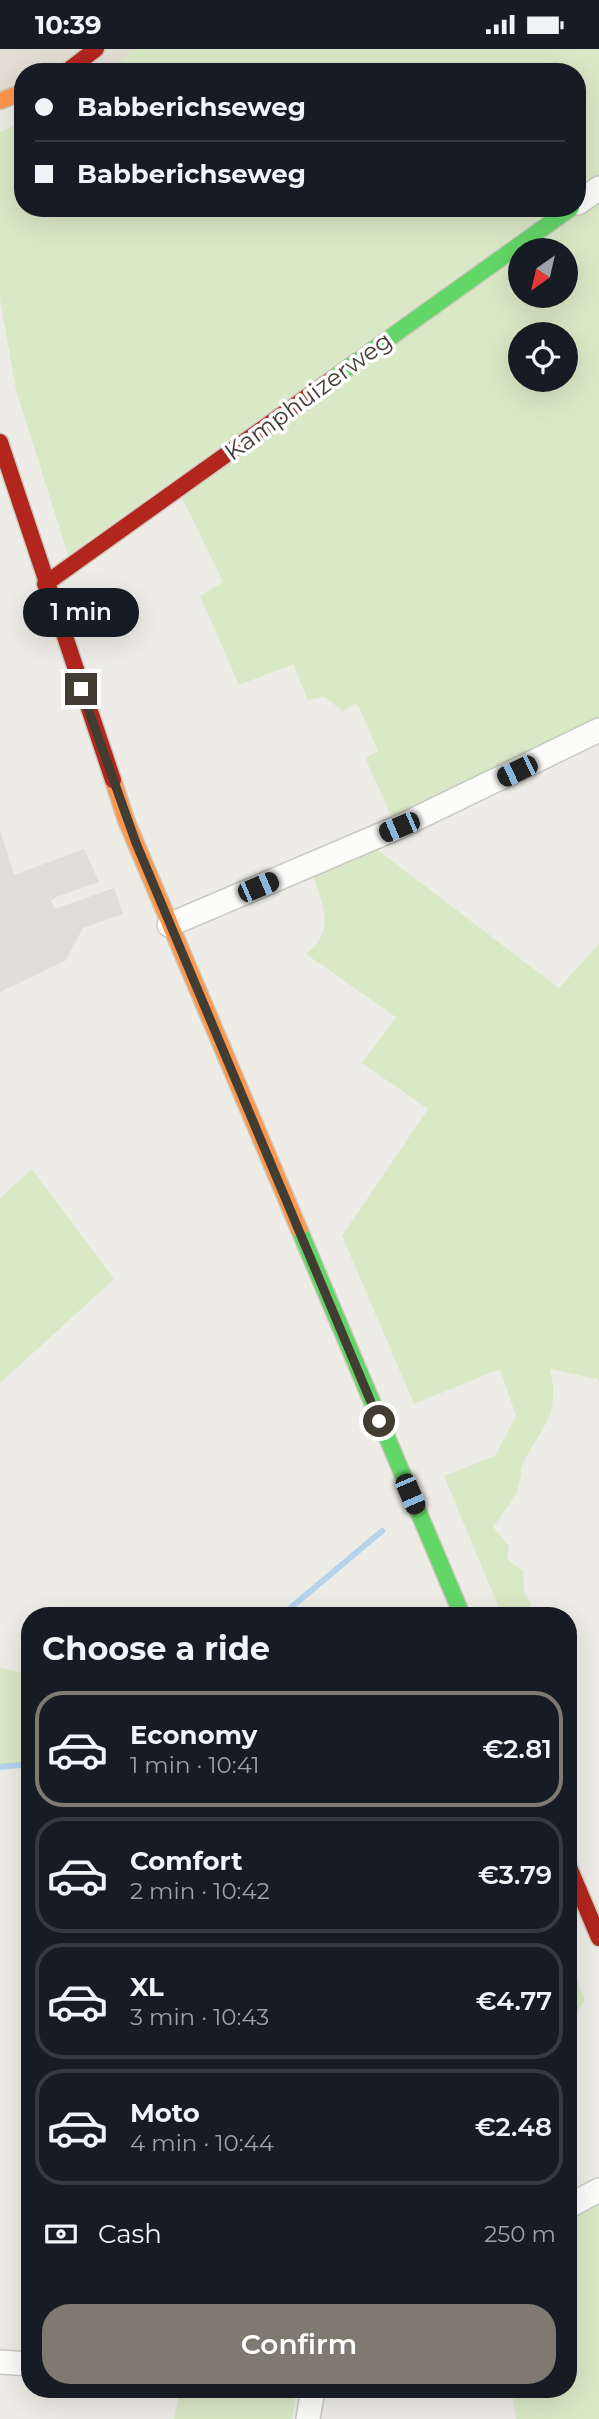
<!DOCTYPE html>
<meta charset="utf-8">
<style>
body{margin:0;font-family:Montserrat,sans-serif;background:#20242c;color:#f1f3f6;height:100vh;display:flex;flex-direction:column;font-size:26px;white-space:nowrap}
*{box-sizing:border-box;margin:0}
p{font-size:23px;color:#9ea1a6}
.icon{flex:none;width:38px;height:38px;fill:none;stroke:currentColor;stroke-width:2;stroke-linecap:round;stroke-linejoin:round}
.map{position:relative;flex:1;overflow:hidden}
.drawer{position:absolute;left:21px;top:1558px;width:556px;height:791px;display:flex;flex-direction:column;background:#171b24;border-radius:28px;box-shadow:0 7px 28px #0002}
.drawer>*{flex:none}
.top-card{position:absolute;left:14px;top:14px;width:572px;height:154px;border-radius:28px;box-shadow:0 7px 28px #0002;display:grid;align-content:center;height:154px;padding:0 21px;background:#171b24}
.needle{width:46px;rotate:214deg}
.buttons{position:absolute;left:508px;top:189px;display:grid;gap:14px}
.buttons a{display:grid;place-items:center;width:70px;height:70px;border-radius:50%;background:#171b24;box-shadow:0 7px 28px #0002;font-size:35px}
.end{position:absolute;width:32px;height:32px;margin:-16px;border:9px solid #423d33;background:#fff;box-shadow:0 0 0 4px #fff}
.from{border-radius:50%}
.bubble{position:absolute;height:49px;border-radius:24px;background:#171b24;box-shadow:0 7px 28px #0002;font-size:23px;font-weight:600;line-height:49px;text-align:center}
.car{position:absolute;width:21px;height:42px;margin:-21px -10px;border-radius:9px;box-shadow:0 0 5px 2px #0007;background:linear-gradient(#222 24%,#8ab4d8 0 40%,#222 0 76%,#8ab4d8 0 86%,#222 0)}
.top-card b{display:flex;align-items:center;gap:24px;height:66px;font-size:26px}
.top-card b+b{border-top:2px solid #363941}
.top-card i{width:18px;height:18px;background:#f1f3f6}
ul{padding:0;list-style:none}
li{display:flex;align-items:center;gap:21px;height:116px;margin:0 14px 10px;padding:0 7px;border:4px solid #363941;border-radius:28px}
li div{flex:1}
li b{display:block;font-size:26px}
li em{font-style:normal;font-weight:600}
li.current{border-color:#7e7a72}
li>.icon{width:63px;height:63px;stroke-width:1.5}
h2{padding:0 21px;font-size:32px;line-height:84px}
.pay{display:flex;align-items:center;gap:18px;height:77px;padding:0 21px;font-size:26px}
.pay p{margin-inline-start:auto}
.button{display:flex;gap:14px;margin-top:auto;padding:14px 21px}
.button a{flex:1;height:80px;border-radius:28px;background:#7e7a72;color:#fff;font-size:28px;font-weight:600;line-height:80px;text-align:center}
.status{display:flex;justify-content:space-between;align-items:center;height:49px;padding:0 35px;background:#171b24;direction:ltr}
.status svg{height:19px;fill:currentColor}
.map>svg:first-child{display:block}
</style>
<div class="status"><b>10:39</b><svg viewBox="0 0 49 12"><path d="M0 12V9h3v3zM5 12V6h3v6zM10 12V3h3v9zM15 12V0h3v12zM26 1h20v11H26zM47 4h2v5h-2z"/></svg></div>
<div class="map">
<svg width="599" height="2370" viewBox="0 0 599 2370">
<rect width="100%" height="100%" fill="#eeece6"/>
<!-- residential -->
<path fill="#e2ded3" d="M0 0H214L216 23H23V49L0 50Z"/>
<!-- industrial -->
<path fill="#e1ddd7" d="M0 781 14 826 84 800 99 833 56 848 51 852 55 860 114 839 123 865 83 879 65 912 0 943Z"/>
<!-- green -->
<g fill="#d9e9c5" fill-rule="evenodd">
<path d="M134 0H599V126L578 142V23H109Z"/>
<path d="M23 73V159H554L68 506 16 341 0 250V83Z"/>
<path d="M599 148V676L394 773 365 709 378 702 357 654 343 662 324 648 308 651 293 615 239 636 200 547 223 533 182 449 520 205V247H565V201H524ZM520 285H565V331H520Z"/>
<path d="M372 797 559 939 599 895V1334L597 1330 550 1320C560 1365 545 1374 525 1410 520 1420 521 1432 517 1442 512 1454 500 1467 493 1478L509 1497 507 1510 523 1522 524 1543 536 1566H502L444 1427 495 1407 516 1367 500 1320 414 1355 342 1187 428 1060 362 1014 396 968 306 905C338 880 321 855 312 822Z"/>
<path d="M32 1120 114 1230 0 1334V1149Z"/>
<path d="M0 1619 30 1625V1714L0 1717Z"/>
<path d="M569 1911 585 1951 569 1975Z"/>
<path d="M599 2153V2370H516L512 2340H569V2170Z"/>
<path d="M180 2340H296L292 2370H174Z"/>
</g>
<g fill="none" stroke-linecap="round" stroke-linejoin="round">
<!-- stream -->
<g stroke="#b5d4ec" stroke-width="6">
<path d="M282 1566 382 1482"/>
<path d="M0 1718 30 1715"/>
</g>
<defs>
<g id="street">
<path d="M578 154 599 139"/>
<path d="M169 876 399 778 599 681"/>
<path d="M569 2157 599 2141"/>
<path d="M0 2313 30 2315"/>
<path d="M308 2370 313 2340"/>
</g>
<g id="fast">
<path d="M332 330 571 159"/>
<path d="M299 1180 462 1566"/>
</g>
<g id="slow">
<path d="M0 52 23 43"/>
<path d="M113 731 126 771 299 1180"/>
</g>
<g id="jam">
<path d="M66 23 96 0"/>
<path d="M0 393 113 731"/>
<path d="M45 535 332 330"/>
<path d="M569 1818 599 1889"/>
</g>
</defs>
<!-- street casing -->
<use href="#street" stroke="#cac8c2" stroke-width="26"/>
<!-- fast casing -->
<use href="#fast" stroke="#cdc9bd" stroke-width="19"/>
<!-- slow casing -->
<use href="#slow" stroke="#cdc9bd" stroke-width="19"/>
<!-- jam casing -->
<use href="#jam" stroke="#cdc9bd" stroke-width="19"/>
<!-- street -->
<use href="#street" stroke="#fcfcfb" stroke-width="23"/>
<!-- fast -->
<use href="#fast" stroke="#63d668" stroke-width="16"/>
<!-- slow -->
<use href="#slow" stroke="#ff974d" stroke-width="16"/>
<!-- jam -->
<use href="#jam" stroke="#b3261e" stroke-width="16"/>
</g>
<g fill="none" stroke-linecap="round" stroke-linejoin="round">
<!-- route -->
<path stroke="#423d33" stroke-width="9" d="M81 640 136 794 379 1372"/>
</g>
<g text-anchor="middle" dominant-baseline="central" stroke-width="7" stroke-linejoin="round" paint-order="stroke">
<!-- street labels -->
<g font-size="24" fill="#423d33" stroke="#fff">
<text transform="translate(308 347) rotate(-36)">Kamphuizerweg</text>
</g>
</g>
</svg>
<div class="buttons">
<a><svg class="needle" viewBox="-14 -14 28 28"><path d="M0-13l5 13h-10z" fill="#e53935"/><path d="M0 13l5-13h-10z" fill="#9ea1a6"/></svg></a>
<a><svg class="icon" aria-label="locate" viewBox="0 0 24 24"><circle cx="12" cy="12" r="6"/><path d="M12 2v4M12 18v4M2 12h4M18 12h4"/></svg></a>
</div>
<i class="end from" style="left:379px;top:1372px"></i>
<i class="end" style="left:81px;top:640px"></i>
<div class="bubble" style="left:23px;top:539px;width:116px">1 min</div>
<i class="car" style="left:517px;top:722px;rotate:244deg"></i>
<i class="car" style="left:399px;top:778px;rotate:247deg"></i>
<i class="car" style="left:258px;top:838px;rotate:67deg"></i>
<i class="car" style="left:410px;top:1445px;rotate:157deg"></i>
<div class="top-card">
<b><i class="from"></i>Babberichseweg</b>
<b><i></i>Babberichseweg</b>
</div>
<section class="drawer">
<h2>Choose a ride</h2>
<ul>
<li class="current"><svg class="icon" aria-label="car" viewBox="0 0 24 24"><path d="M5 17H2v-5l4-1 3-4h7l3 4 3 1v5h-3M9 17h6M6 11h13"/><circle cx="7" cy="17" r="2"/><circle cx="17" cy="17" r="2"/></svg><div><b>Economy</b><p>1 min · 10:41</p></div><em>€2.81</em></li>
<li><svg class="icon" aria-label="car" viewBox="0 0 24 24"><path d="M5 17H2v-5l4-1 3-4h7l3 4 3 1v5h-3M9 17h6M6 11h13"/><circle cx="7" cy="17" r="2"/><circle cx="17" cy="17" r="2"/></svg><div><b>Comfort</b><p>2 min · 10:42</p></div><em>€3.79</em></li>
<li><svg class="icon" aria-label="car" viewBox="0 0 24 24"><path d="M5 17H2v-5l4-1 3-4h7l3 4 3 1v5h-3M9 17h6M6 11h13"/><circle cx="7" cy="17" r="2"/><circle cx="17" cy="17" r="2"/></svg><div><b>XL</b><p>3 min · 10:43</p></div><em>€4.77</em></li>
<li><svg class="icon" aria-label="car" viewBox="0 0 24 24"><path d="M5 17H2v-5l4-1 3-4h7l3 4 3 1v5h-3M9 17h6M6 11h13"/><circle cx="7" cy="17" r="2"/><circle cx="17" cy="17" r="2"/></svg><div><b>Moto</b><p>4 min · 10:44</p></div><em>€2.48</em></li>
</ul>
<div class="pay"><svg class="icon" aria-label="cash" viewBox="0 0 24 24"><path d="M3 7h18v10H3z"/><circle cx="12" cy="12" r="2"/></svg>Cash<p>250 m</p></div>
<div class="button"><a>Confirm</a></div>
</section>
</div>
